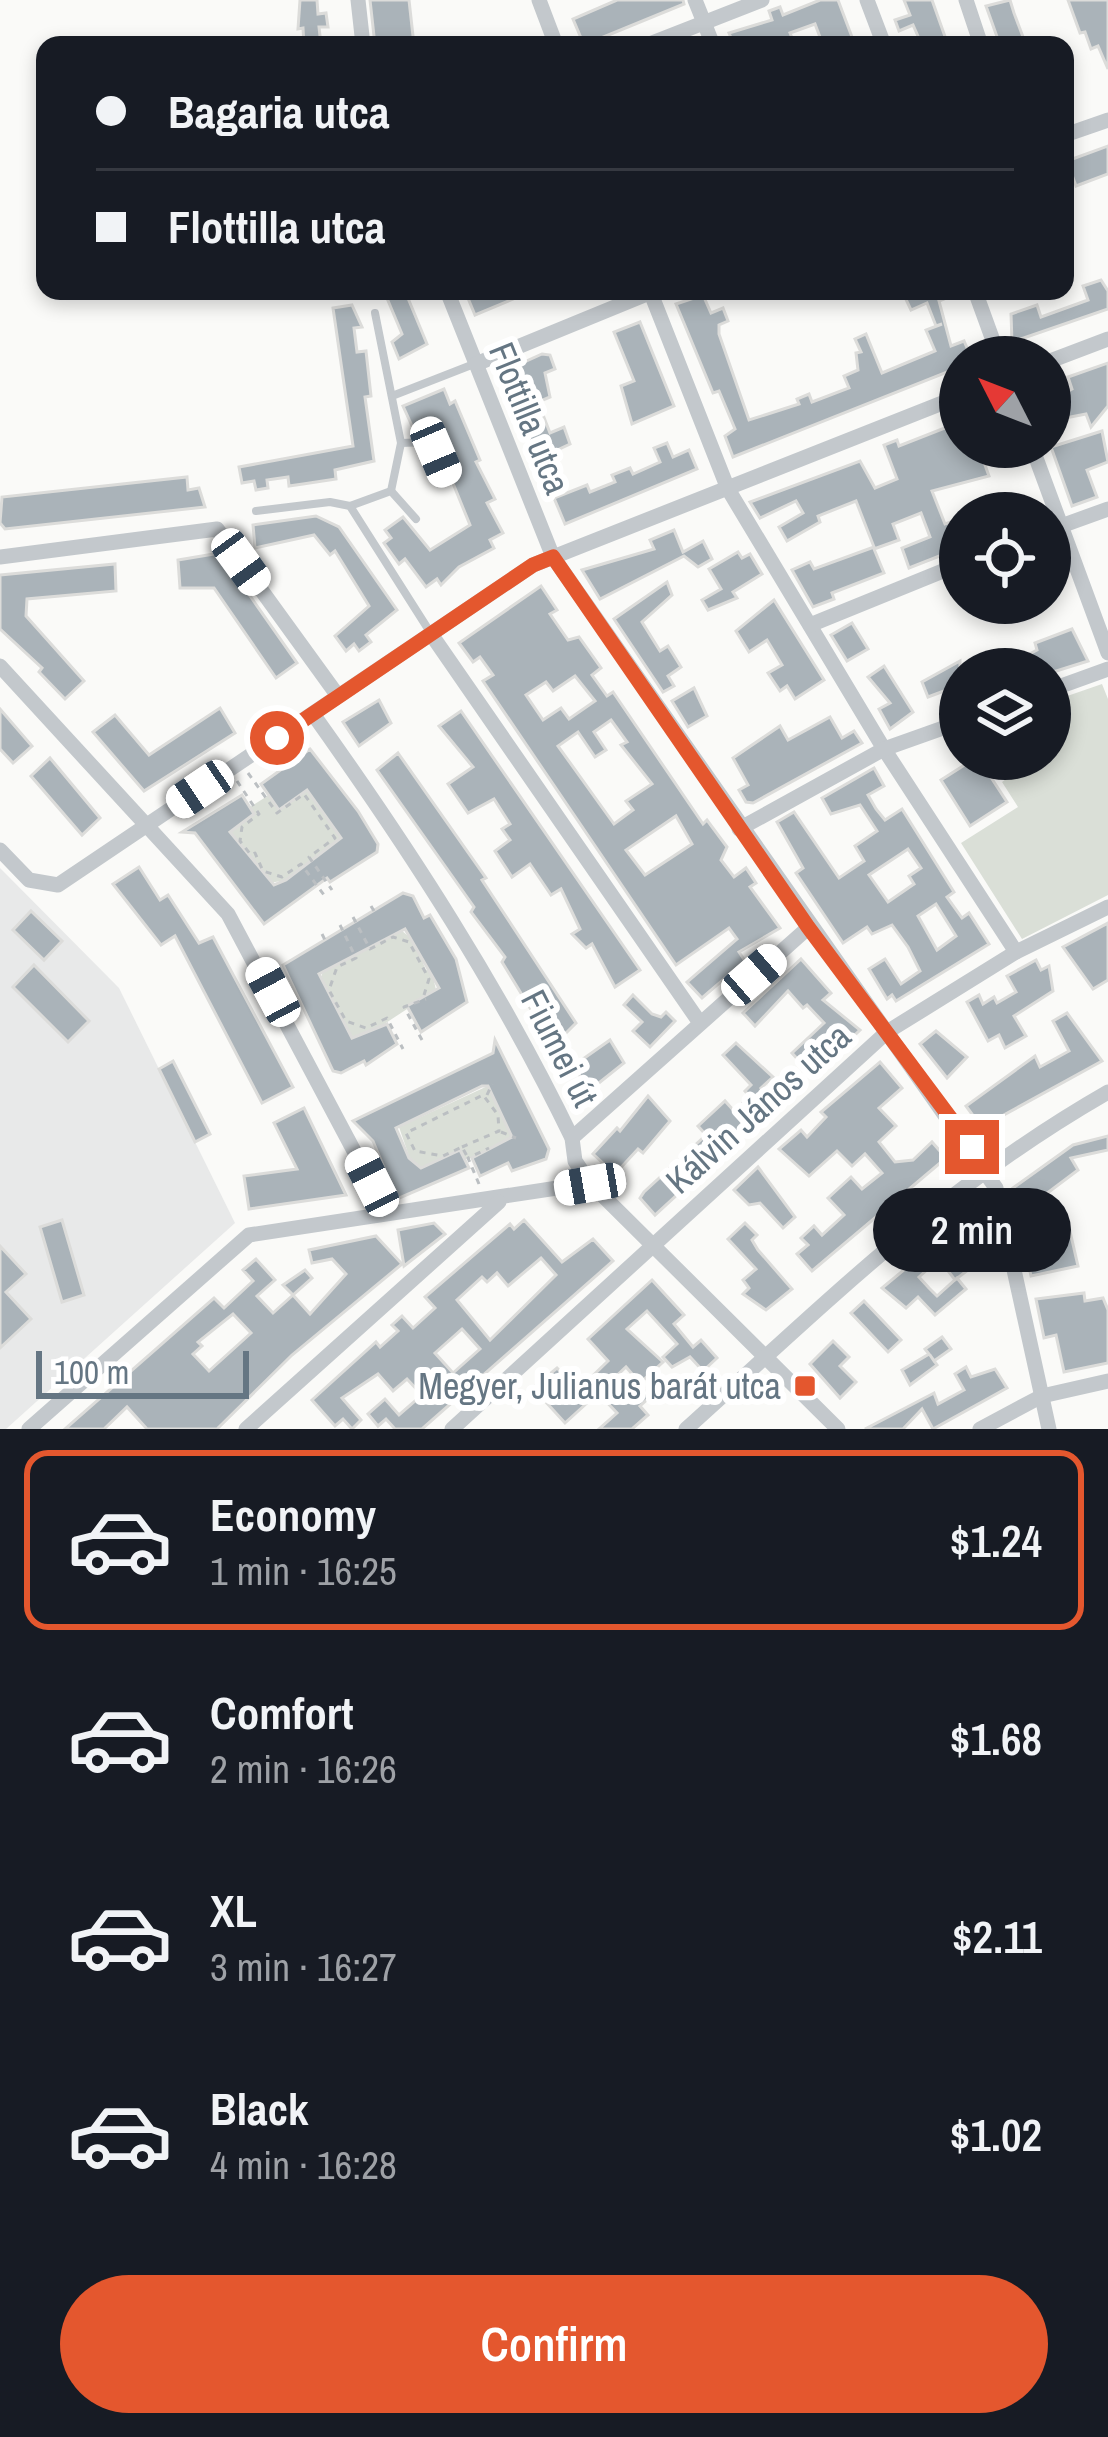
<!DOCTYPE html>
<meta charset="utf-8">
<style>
body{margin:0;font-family:"Archivo Narrow",sans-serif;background:#242831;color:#f1f3f6;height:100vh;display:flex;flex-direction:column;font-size:45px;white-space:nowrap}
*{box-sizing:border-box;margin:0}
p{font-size:39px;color:#9ea1a6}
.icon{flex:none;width:66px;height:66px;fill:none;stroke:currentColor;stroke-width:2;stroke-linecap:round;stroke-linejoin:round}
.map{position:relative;height:1429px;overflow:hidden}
.panel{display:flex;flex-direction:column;background:#171b24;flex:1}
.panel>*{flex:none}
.guide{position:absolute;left:36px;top:36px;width:1038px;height:264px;border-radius:24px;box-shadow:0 6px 18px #0003;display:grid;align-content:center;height:264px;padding:0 60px;background:#171b24}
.needle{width:78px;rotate:312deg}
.controls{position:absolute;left:939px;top:336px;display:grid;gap:24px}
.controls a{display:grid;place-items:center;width:132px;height:132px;border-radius:50%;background:#171b24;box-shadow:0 6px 18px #0003;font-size:60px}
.scale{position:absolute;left:36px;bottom:30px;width:213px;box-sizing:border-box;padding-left:12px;border:6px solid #657683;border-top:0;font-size:33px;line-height:42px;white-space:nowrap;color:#657683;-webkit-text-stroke:9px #fff;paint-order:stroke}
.end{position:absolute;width:54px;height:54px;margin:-27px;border:15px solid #e4572e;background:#fff;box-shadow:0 0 0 6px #fff}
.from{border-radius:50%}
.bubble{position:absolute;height:84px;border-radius:42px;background:#171b24;box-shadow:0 6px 18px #0003;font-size:39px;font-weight:600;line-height:84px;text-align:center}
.car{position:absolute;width:36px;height:72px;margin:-36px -18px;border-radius:15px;box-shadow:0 0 9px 3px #0007;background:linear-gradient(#fff 24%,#345 0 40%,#fff 0 76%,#345 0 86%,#fff 0)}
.guide b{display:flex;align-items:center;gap:42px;height:114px;font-size:45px}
.guide b+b{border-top:3px solid #363941}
.guide i{width:30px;height:30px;background:#f1f3f6}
ul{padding:21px 0 0;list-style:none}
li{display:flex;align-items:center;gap:36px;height:180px;margin:0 24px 18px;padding:0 36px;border:6px solid transparent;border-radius:24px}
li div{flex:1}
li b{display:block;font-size:45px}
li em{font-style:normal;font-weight:600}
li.selected{border-color:#e4572e}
li>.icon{width:108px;height:108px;stroke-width:1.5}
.cta{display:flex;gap:24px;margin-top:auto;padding:24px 60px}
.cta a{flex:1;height:138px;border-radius:72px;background:#e4572e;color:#fff;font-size:48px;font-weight:600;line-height:138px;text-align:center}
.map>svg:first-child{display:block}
</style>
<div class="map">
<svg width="1108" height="1429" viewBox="0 0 1108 1429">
<rect width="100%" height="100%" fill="#fafaf8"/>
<!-- built -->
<path fill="#e8e9e9" d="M0 868 119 988 235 1223 6 1429H0Z"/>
<!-- green -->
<g fill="#dadfd7">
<path d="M1102 684 1108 699V895L1022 939 961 843 1018 807 1002 782 1033 759H1050V702Z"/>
<path d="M310 787 316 803 344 835 342 842 286 880 270 883 256 874 262 868 229 837 230 829 254 814 250 807 269 795 280 810Z"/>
<path d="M401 930 414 941 426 970 431 968 436 990 369 1034 346 1038 349 1031 321 979 323 970Z"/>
<path d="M492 1084 516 1138 472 1158 465 1159 460 1151 421 1168 410 1159 399 1127Z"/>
</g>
<!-- building -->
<g fill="#aab3b9" stroke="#dcdcda" stroke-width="3" fill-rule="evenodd">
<path d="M300 0H317L318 14 326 13 328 27H319L321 45H304L303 28 298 29Z"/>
<path d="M370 0H409L414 45H375Z"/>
<path d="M617 0H683L684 4 584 45 573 19Z"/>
<path d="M820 0H838L855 45H823L815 24 790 33 795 45H734L729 33 772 20 769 11 780 7 783 15Z"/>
<path d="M904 0H932L948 45H922L913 25 899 31 895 20 910 15Z"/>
<path d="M1010 0 1014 13 1026 45H1000L986 6Z"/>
<path d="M1068 0H1108V69L1098 46 1091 49 1085 32 1080 33Z"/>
<path d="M1108 146V174L1076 186 1067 161Z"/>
<path d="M1101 280 1108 291V309L1012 342 1011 314 1037 305 1041 317 1088 300 1083 286Z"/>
<path d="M384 291H405L427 344 399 359 392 342 402 334Z"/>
<path d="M465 291H532L475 315Z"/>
<path d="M902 291H963L939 301 951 346 964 341 971 357H960V367L733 457 725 436 735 429 719 391 713 393 676 304 703 295 711 313 723 308 728 321 719 325V334L749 420 799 404 797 399 809 394 812 402 849 388 844 376 858 370 856 353 861 352 855 339 866 334 882 373 935 351 926 330 942 324 936 326 927 303 911 310Z"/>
<path d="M352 305 362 327 354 328 357 352 366 351 371 396 365 397 374 461 335 470 336 479 303 484 289 486 288 477 267 480 268 488 256 490 254 481 242 483 239 467 353 446 333 308Z"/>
<path d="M640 322 674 406 632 424 621 386 634 381 614 332Z"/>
<path d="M542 354 550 355 555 369 545 373 550 397 538 402 550 433 564 427 570 444 536 460 500 373Z"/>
<path d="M1108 363V406L1091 427 1086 414 1050 421V401L1072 389 1068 377Z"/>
<path d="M444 389 450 404 455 401 480 460 476 462 495 499 487 503 503 533 490 540 494 548 459 567 441 585 437 579 426 587 405 559 399 564 384 543 391 538 385 530 403 517 430 550 470 525 428 422 413 428 403 406Z"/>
<path d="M960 422V447H994L998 460 985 465 989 476 932 491 945 524 954 521 960 548 909 568 902 548 930 537 921 513 893 524 899 540 874 549 884 573 832 593 834 599 813 607 792 570 810 562 814 569 874 547 856 501 818 516 820 522 787 541 779 527 803 513 796 501 760 518 750 502 860 461 875 488 897 479 884 445 897 440 899 446Z"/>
<path d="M1102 431 1108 462 1087 470 1097 497 1072 506 1051 447Z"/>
<path d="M667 443 673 457 689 450 697 469 565 524 554 498 587 485 590 492 615 482 612 475 630 468 633 474 660 462 654 448Z"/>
<path d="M187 477 188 490 199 488 205 507 5 529 0 523 2 497Z"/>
<path d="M316 516 339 527 397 610 366 635 371 642 359 651 354 644 346 651 335 636 369 606 335 551 330 555 314 535 255 548 253 525Z"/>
<path d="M674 530 683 552 703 541 712 559 698 567 684 556 600 599 582 570 654 549 650 540Z"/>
<path d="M738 552 742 558 750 554 762 574 733 592 737 598 708 610 702 600 721 589 709 569Z"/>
<path d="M220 553 297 663 276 678 214 588H180L178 560Z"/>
<path d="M115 564 116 591 27 599 26 616 84 681 65 699 39 672 42 668 0 629V575Z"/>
<path d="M667 582 672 595 642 622 660 651 668 646 681 667 668 676 674 686 663 692 614 619Z"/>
<path d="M541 586 557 610 550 614 568 640 579 637 601 668 592 675 607 696 613 692 703 824 707 820 727 847 721 860 734 877 746 868 756 883 750 887 780 928 739 952 745 961 702 998 687 982 737 939 729 928 676 965 483 681 493 675 480 657 473 662 459 643ZM575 676 595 701 569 719 561 708 543 720 526 695 546 682 553 691ZM611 720 627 742 621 745 652 784 626 801 633 810 614 824 558 746 578 732 595 757 606 750 594 732ZM676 816 692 844 645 875 626 850Z"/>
<path d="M774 600 824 680 795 699 787 686 780 691 768 673 782 665 767 640 749 652 736 631Z"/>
<path d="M852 623 868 649 847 661 831 635Z"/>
<path d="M1072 629 1088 661 1050 673 1001 669 1037 650 1035 643Z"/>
<path d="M960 661V699L949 703 944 691 928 697 922 682Z"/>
<path d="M884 666 913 712 890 729 879 709 890 703 868 677Z"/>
<path d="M694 688 707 716 688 727 672 701Z"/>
<path d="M379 700 391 723 359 746 343 722Z"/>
<path d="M220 708 235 733 144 791 93 732 115 715 149 755Z"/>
<path d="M0 709 32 746 13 763 0 749Z"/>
<path d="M461 711 640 970 615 987 592 944 586 948 572 934 580 929 561 889 551 895 530 864 512 877 495 851 510 840 502 829 510 824 494 799 468 813 448 784 473 767 439 726Z"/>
<path d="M830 717 842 738 854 731 862 743 753 803 746 802 739 790 748 785 733 758 780 726 788 740Z"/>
<path d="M310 749 358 811 378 844 377 852 330 882 327 878 264 924 195 833 182 832 242 795 254 814 230 832 274 885 286 880 341 838 307 790 279 810 261 784Z"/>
<path d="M398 753 486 878 482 880 576 1023 561 1038 549 1036 530 1008 502 962 505 957 471 912 474 907 377 770Z"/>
<path d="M50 758 100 818 82 835 31 776Z"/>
<path d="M974 759H979L1007 802 970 826 941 780Z"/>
<path d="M874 768 884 786 868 795 876 809 885 820 902 809 954 892 947 897 962 918 969 913 989 944 896 1001 892 995 887 999 869 969 885 959 901 984 920 971 908 947 892 925 872 934 867 927 843 943 796 873 803 868 777 822 794 812 839 878 864 861 855 846 877 831 860 805 831 814 822 798ZM908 849 921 868 909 876 914 884 888 902 869 875ZM936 904 956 936 937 950 918 916Z"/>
<path d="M139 867 160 900 168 895 199 943 213 937 293 1087 262 1103 175 936 161 945 113 884Z"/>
<path d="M403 893 413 896 424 918 430 915 456 959 467 1002 421 1032 407 1006 439 988 405 929 319 974 352 1038 387 1024 397 1044 366 1065 364 1061 341 1073 333 1071 283 965Z"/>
<path d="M31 911 62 941 44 960 13 930Z"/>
<path d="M1108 923V980L1093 989 1063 947Z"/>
<path d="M801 959 831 993 823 1000 860 1030 812 1075 792 1053 824 1023 807 1005 803 1008 788 991 755 1026 743 1013Z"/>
<path d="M1036 960 1041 970 1049 966 1053 991 1014 1016 1026 1036 1005 1048 999 1035 988 1041 967 1002 979 995 983 1004 994 997 997 1003 1016 992 1007 976Z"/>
<path d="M34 965 89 1021 68 1042 13 987Z"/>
<path d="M633 995 652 1014 661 1017 666 1012 675 1021 650 1047 633 1031 642 1022 624 1005Z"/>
<path d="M1067 1013 1102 1061 1002 1116 985 1132 966 1106 1035 1056 1040 1067 1069 1051 1053 1021Z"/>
<path d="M936 1031 967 1057 947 1078 920 1044Z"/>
<path d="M495 1040 549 1149 546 1159 512 1171 508 1163 480 1176 472 1158 512 1137 488 1086H482L396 1128 409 1158 421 1168 460 1150 469 1168 397 1199 373 1141 353 1121 493 1053Z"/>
<path d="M610 1040 624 1063 590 1090 573 1066Z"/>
<path d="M736 1043 773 1077 761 1088 776 1104 655 1215 640 1198 644 1192 706 1135 698 1126 725 1101 734 1111 750 1097 745 1091 751 1085 723 1055Z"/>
<path d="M173 1061 210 1134 195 1142 159 1069Z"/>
<path d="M880 1062 902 1088 879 1108 896 1126 879 1142 895 1162 913 1160 932 1142 946 1158 812 1271 797 1254 808 1245 801 1238 814 1226 822 1235 844 1215 828 1198 851 1177 862 1189 882 1173 865 1154 852 1166 837 1151 809 1176 779 1149 801 1130 807 1137 826 1117 821 1112Z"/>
<path d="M648 1096 670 1121 643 1153 638 1149 615 1174 593 1154 617 1128 620 1131Z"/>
<path d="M304 1108 346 1195 249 1209 244 1176 297 1169 274 1123Z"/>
<path d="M1108 1136V1150L1071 1158 1078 1170 1026 1209 1013 1188 1073 1145Z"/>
<path d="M758 1167 795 1217 783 1228 760 1203 749 1205 734 1190Z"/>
<path d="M1066 1214 1078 1266 1031 1276 1025 1249 1054 1237 1050 1217Z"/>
<path d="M62 1220 84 1295 62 1302 40 1227Z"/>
<path d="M524 1220 562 1262 593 1239 613 1261 422 1429H395L386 1419 378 1426 368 1414 385 1399 399 1415 422 1395 407 1379 393 1391 378 1374 342 1398 361 1420 352 1429 343 1419 335 1426 312 1400 376 1342 380 1347 398 1331 392 1325 402 1316 413 1328 435 1308 425 1297 510 1224 514 1229ZM541 1258 556 1275 490 1340 457 1300 482 1277 487 1282 497 1273 508 1286ZM462 1329 480 1349 453 1373 435 1353Z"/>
<path d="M434 1223 445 1234 404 1266 398 1230Z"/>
<path d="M745 1223 757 1235 752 1240 758 1250 792 1289 766 1310 743 1294 749 1288 743 1280 756 1269 728 1239Z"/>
<path d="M376 1236 402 1264 292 1355 217 1429H147L127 1407 104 1429H65L214 1298 224 1308 253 1281 243 1270 256 1259 275 1280 257 1296 273 1313 293 1295 283 1285 305 1270 312 1278 293 1295 310 1314 346 1274 332 1259 312 1263 309 1250ZM233 1314 251 1333 209 1371 193 1354 202 1346 198 1342Z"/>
<path d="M945 1236 957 1252 973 1239 986 1256 955 1280 939 1259 919 1277 929 1288 937 1296 957 1278 966 1289 935 1315 918 1297 906 1308 882 1288Z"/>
<path d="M0 1246 26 1274 6 1292 31 1319 0 1348Z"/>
<path d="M652 1280 684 1315 674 1324 693 1347 701 1340 717 1358 703 1371 690 1357 672 1367 663 1357 677 1344 647 1311 627 1329 663 1362 640 1383 626 1367 610 1382 628 1401 642 1388 650 1397 640 1406 648 1415 632 1429H599L617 1413 598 1393 565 1423 533 1388 557 1368 563 1374 567 1370 582 1386 608 1361 588 1339Z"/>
<path d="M1084 1293 1085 1301 1103 1298 1108 1310V1363L1064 1372 1056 1335 1044 1338 1036 1299Z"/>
<path d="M864 1301 901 1340 888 1352 851 1313Z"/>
<path d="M942 1337 951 1349 934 1361 930 1355 937 1365 910 1385 902 1370 929 1354 925 1349Z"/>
<path d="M833 1341 849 1357 840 1366 856 1382 840 1398 810 1364Z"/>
<path d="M966 1367 971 1377 995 1369 1007 1388 933 1429 922 1409 903 1429H865L934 1393 938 1404 964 1390 955 1374Z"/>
</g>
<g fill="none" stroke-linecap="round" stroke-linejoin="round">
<!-- path -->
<g stroke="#bbbfc2" stroke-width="3" stroke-dasharray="6 6" stroke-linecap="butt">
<path d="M248 773 277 813 304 794 335 838 309 857 332 890"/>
<path d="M237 781 259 814 242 827 240 841 251 855 255 853 263 871 282 877 301 864 324 895"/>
<path d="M371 906 374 911"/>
<path d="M353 917 370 949 393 937 409 942 429 979 424 995"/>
<path d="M340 925 356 958 337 967 329 990 346 1021 366 1028 387 1018 403 1049"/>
<path d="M322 934 326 942"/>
<path d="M422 1040 404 1007 426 999"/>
<path d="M487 1095 492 1084"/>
<path d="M501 1132 516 1138"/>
<path d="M462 1147 499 1131 498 1115 483 1095 406 1133 415 1151 443 1156 462 1147 468 1158"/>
<path d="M479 1184 468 1158 489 1148"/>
</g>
<!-- service -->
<g stroke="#c3c8cc" stroke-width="8">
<path d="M375 313 401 443 391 491"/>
<path d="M392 396 474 364"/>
<path d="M401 443 428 442 447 479"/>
<path d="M350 506 391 491 416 519"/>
<path d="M256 511 330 502 350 506 430 632"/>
</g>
<!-- minor -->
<g stroke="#c3c8cc" stroke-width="15">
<path d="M358 0 363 45"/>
<path d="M539 0 556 45"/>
<path d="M695 0 713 45"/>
<path d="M867 0 884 45"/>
<path d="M966 0 981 45"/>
<path d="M647 45 762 0"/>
<path d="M1065 135 1108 120"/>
<path d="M447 291 553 557 996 1188 1049 1429"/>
<path d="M650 291 728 489 884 749 1016 952"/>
<path d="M975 291 999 357"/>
<path d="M1050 361 1108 339"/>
<path d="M476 364 654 291"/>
<path d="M1032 447 1108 653"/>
<path d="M1050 530 1108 509"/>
<path d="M0 557 217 529 338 696"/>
<path d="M810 625 960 564"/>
<path d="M431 634 700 1023"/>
<path d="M0 666 228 914 387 1213"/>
<path d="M1050 690 1108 669"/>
<path d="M313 714C410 850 499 987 572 1138L575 1161 590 1183 838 1429"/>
<path d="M739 829 884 749 960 722"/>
<path d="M0 850 29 880 58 885 533 565 960 396"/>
<path d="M572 1138 809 927"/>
<path d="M29 1429 249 1235 590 1183"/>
<path d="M246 1429 499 1202"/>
<path d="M452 1429 887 1032 1016 952 1108 907"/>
<path d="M686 1429C826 1303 942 1187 1108 1092"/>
<path d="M980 1429 1042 1396 1108 1381"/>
</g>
</g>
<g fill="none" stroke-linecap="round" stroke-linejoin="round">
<!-- route -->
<path stroke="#e4572e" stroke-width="15" d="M277 738 533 565 553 557 808 927 972 1147"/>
</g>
<!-- markers -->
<rect fill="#e4572e" stroke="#fff" stroke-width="4.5" x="793" y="1374" width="24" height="24" rx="6"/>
<g text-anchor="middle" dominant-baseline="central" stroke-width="12" stroke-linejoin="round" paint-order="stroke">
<!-- street labels -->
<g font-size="36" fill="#657683" stroke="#fff">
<text transform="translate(530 418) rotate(68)">Flottilla utca</text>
<text transform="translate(560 1048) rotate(63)">Fiumei út</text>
<text transform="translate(758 1108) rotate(-42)">Kálvin János utca</text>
</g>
<!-- poi labels -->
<g font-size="36" fill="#657683" stroke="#fff" text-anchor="end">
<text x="781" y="1386">Megyer, Julianus barát utca</text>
</g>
</g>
</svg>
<div class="controls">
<a><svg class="needle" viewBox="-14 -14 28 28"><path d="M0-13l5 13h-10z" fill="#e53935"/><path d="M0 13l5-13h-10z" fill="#9ea1a6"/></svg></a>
<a><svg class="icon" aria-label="locate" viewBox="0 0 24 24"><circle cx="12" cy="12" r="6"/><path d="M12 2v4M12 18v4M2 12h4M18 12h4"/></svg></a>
<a><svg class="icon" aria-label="layers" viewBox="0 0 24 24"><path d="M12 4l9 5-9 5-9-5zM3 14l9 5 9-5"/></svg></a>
</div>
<div class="scale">100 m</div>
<i class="end from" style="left:277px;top:738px"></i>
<i class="end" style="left:972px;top:1147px"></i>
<div class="bubble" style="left:873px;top:1188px;width:198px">2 min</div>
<i class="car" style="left:436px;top:452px;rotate:157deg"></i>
<i class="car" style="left:241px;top:562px;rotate:144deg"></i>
<i class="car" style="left:200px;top:789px;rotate:236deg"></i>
<i class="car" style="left:754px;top:975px;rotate:49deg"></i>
<i class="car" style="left:273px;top:992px;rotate:332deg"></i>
<i class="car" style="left:372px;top:1182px;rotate:333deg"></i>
<i class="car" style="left:590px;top:1184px;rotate:260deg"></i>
<div class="guide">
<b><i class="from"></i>Bagaria utca</b>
<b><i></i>Flottilla utca</b>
</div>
</div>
<section class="panel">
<ul>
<li class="selected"><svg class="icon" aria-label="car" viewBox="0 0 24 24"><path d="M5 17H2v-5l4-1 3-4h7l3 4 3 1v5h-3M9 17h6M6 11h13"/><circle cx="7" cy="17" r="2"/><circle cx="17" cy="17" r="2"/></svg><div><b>Economy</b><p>1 min · 16:25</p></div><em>$1.24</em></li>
<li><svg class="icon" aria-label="car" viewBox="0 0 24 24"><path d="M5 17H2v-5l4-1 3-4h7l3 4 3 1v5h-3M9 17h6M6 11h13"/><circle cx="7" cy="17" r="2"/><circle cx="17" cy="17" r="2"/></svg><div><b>Comfort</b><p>2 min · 16:26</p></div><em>$1.68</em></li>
<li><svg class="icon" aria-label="car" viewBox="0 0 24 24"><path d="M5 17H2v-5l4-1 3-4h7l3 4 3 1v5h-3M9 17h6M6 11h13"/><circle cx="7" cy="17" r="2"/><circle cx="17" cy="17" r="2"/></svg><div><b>XL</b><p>3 min · 16:27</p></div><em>$2.11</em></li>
<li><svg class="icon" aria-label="car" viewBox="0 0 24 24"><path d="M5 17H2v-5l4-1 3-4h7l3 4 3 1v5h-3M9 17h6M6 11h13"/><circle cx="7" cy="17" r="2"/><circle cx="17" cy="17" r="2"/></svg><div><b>Black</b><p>4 min · 16:28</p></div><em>$1.02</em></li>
</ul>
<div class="cta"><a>Confirm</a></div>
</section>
